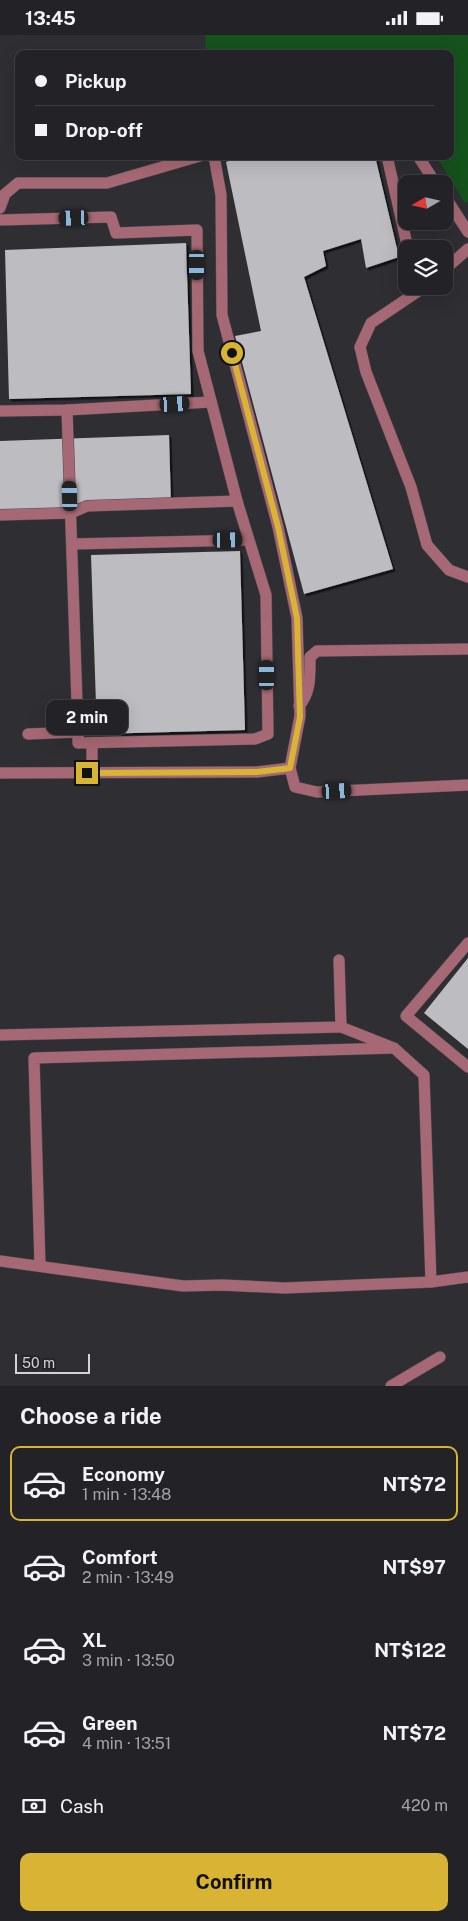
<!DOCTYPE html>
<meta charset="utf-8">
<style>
body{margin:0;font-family:"Public Sans",sans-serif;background:#2b2a2e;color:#f1f3f6;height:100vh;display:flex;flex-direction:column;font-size:19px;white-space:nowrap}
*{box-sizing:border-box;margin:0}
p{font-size:16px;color:#a3a4a7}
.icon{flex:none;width:28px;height:28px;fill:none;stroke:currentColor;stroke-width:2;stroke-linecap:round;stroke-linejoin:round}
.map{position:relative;height:1351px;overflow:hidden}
.panel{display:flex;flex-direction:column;background:#232226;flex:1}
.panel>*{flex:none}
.banner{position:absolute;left:15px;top:15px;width:439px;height:110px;border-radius:10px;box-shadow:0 5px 20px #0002,0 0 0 1px #403f43;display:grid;align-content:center;height:110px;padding:0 20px;background:#232226}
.needle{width:32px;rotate:261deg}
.buttons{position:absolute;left:398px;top:140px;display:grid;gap:10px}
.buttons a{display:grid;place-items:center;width:55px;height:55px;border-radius:10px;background:#232226;box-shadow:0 5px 20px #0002,0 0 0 1px #403f43;font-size:25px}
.scale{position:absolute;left:15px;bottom:12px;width:75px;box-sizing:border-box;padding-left:5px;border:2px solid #d3d2d5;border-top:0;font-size:14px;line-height:18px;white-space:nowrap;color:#d3d2d5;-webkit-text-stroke:4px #252529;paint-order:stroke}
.end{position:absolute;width:22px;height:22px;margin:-11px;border:6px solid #d9b334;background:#111;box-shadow:0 0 0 2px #111}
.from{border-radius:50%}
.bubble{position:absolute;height:35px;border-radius:10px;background:#232226;box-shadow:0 5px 20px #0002,0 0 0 1px #403f43;font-size:16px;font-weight:700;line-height:35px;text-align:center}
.car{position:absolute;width:15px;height:30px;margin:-15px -8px;border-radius:6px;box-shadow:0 0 4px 1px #0007;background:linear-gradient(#222 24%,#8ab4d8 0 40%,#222 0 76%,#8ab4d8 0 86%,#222 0)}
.banner b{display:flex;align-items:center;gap:18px;height:48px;font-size:19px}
.banner b+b{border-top:1px solid #403f43}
.banner i{width:12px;height:12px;background:#f1f3f6}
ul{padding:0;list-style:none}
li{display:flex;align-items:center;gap:15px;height:75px;margin:0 10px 8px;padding:0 10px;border:2px solid transparent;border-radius:10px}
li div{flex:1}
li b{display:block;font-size:19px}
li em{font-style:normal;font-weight:700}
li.current{border-color:#d9b334}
li>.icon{width:45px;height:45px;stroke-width:1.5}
h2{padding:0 20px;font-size:22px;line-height:60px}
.pay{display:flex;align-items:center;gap:12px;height:55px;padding:0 20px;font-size:19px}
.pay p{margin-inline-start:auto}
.button{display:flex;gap:10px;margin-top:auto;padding:10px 20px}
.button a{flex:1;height:58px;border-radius:10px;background:#d9b334;color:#111;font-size:20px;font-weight:700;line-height:58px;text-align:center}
.status{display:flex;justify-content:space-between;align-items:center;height:35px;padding:0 25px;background:#232226;direction:ltr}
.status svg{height:14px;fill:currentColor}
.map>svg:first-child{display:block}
</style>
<div class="status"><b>13:45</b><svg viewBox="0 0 49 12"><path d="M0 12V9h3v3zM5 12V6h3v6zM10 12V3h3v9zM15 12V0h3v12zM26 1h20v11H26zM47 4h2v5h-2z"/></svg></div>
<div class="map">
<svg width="468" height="1351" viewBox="0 0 468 1351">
<defs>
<filter id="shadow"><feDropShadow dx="2.5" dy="2.5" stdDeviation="0" flood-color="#0009"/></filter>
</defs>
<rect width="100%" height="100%" fill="#2f2e33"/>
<!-- green -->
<path fill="#14531c" d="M205 0H468V167L465 168 436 121H450V19H206Z"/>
<!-- building -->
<g fill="#bcbcc1" filter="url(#shadow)">
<path d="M242 121H375L399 222 366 233 361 204 323 216 326 231 304 242 393 534 304 559 235 301 261 296 226 127Z"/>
<path d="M186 208 191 359 9 364 5 215Z"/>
<path d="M169 400 171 470 0 476V406Z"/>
<path d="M240 516 245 695 97 699 91 520Z"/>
<path d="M468 923V1014L424 978Z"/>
</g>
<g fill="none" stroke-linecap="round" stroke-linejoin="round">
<defs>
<g id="minor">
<path d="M214 121 221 160 222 280 278 492 297 583 300 681 290 733"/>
<path d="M387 121 408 214"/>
<path d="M418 121 436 149"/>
<path d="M444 160 468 197"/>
<path d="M0 173 5 159 18 148H107L200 121"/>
<path d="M0 185 111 182 116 198 197 195 198 316 237 466 266 560 268 699 255 704 78 708V697"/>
<path d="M444 235 468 214"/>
<path d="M426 251 371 288 360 312 366 337 411 452 427 510 449 535 468 542"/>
<path d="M0 376 67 375 211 367"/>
<path d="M0 480 71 478 87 471 237 466"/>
<path d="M72 509 248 505"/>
<path d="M299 671C311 658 310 640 310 622L317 616 468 614"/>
<path d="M28 699 78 697 67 375"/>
<path d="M92 708V738"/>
<path d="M0 738 257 737 290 733 295 752 317 757 468 750"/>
<path d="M468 908 406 981 468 1032"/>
<path d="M341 992 394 1013 424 1040 431 1247"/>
<path d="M0 1000 341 992 339 925"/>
<path d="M0 1226 183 1251 222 1250 285 1253 431 1247 468 1242"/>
<path d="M40 1231 34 1023 394 1013"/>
<path d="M391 1351 440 1322"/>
</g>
</defs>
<!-- minor casing -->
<use href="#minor" stroke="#4d4c50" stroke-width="12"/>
<!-- minor -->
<use href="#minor" stroke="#a66874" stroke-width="11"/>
</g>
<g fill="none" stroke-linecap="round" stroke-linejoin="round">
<!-- route -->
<path stroke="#d9b334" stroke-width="6" d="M87 738 257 737 290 733 300 682 297 583 278 492 232 318"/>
</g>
</svg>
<div class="buttons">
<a><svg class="needle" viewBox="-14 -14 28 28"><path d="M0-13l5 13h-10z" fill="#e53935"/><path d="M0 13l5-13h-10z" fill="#a3a4a7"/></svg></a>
<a><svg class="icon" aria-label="layers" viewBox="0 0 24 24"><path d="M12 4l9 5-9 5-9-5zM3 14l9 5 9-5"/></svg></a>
</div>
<div class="scale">50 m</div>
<i class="end from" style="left:232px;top:318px"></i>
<i class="end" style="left:87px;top:738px"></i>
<div class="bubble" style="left:46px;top:665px;width:82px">2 min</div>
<i class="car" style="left:74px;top:183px;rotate:268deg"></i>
<i class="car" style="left:197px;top:230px;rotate:180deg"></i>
<i class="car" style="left:175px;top:369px;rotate:87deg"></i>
<i class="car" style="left:70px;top:461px;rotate:358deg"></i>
<i class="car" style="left:228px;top:505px;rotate:89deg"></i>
<i class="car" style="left:267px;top:640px;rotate:0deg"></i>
<i class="car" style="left:337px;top:756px;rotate:87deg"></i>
<div class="banner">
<b><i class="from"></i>Pickup</b>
<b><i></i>Drop-off</b>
</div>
</div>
<section class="panel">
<h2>Choose a ride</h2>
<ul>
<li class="current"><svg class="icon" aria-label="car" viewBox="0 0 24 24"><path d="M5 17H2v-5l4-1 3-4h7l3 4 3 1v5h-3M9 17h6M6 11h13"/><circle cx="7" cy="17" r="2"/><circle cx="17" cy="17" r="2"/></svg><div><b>Economy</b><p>1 min · 13:48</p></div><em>NT$72</em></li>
<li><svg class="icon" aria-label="car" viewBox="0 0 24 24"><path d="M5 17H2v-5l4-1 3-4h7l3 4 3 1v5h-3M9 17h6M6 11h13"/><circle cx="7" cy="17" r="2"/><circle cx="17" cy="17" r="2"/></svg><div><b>Comfort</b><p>2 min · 13:49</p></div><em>NT$97</em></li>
<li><svg class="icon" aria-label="car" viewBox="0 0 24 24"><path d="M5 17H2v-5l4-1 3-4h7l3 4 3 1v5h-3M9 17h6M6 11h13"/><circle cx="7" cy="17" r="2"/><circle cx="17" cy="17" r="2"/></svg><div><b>XL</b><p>3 min · 13:50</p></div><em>NT$122</em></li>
<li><svg class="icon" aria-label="car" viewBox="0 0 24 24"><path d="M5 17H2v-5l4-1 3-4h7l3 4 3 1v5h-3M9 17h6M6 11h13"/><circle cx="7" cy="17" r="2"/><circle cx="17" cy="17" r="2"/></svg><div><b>Green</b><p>4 min · 13:51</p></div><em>NT$72</em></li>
</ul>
<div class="pay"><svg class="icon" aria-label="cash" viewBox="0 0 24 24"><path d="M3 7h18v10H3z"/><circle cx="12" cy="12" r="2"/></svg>Cash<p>420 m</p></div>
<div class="button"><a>Confirm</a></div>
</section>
